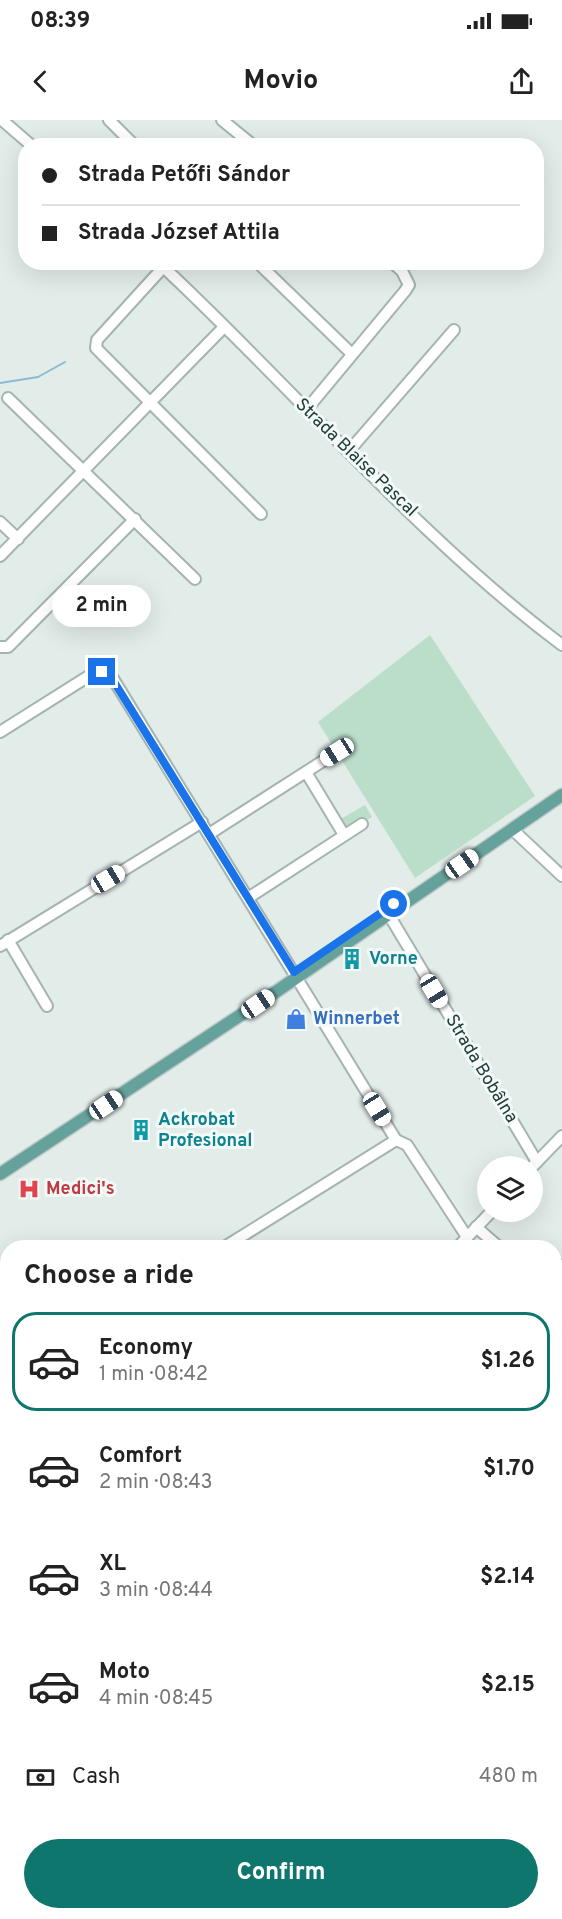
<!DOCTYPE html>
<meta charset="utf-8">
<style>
body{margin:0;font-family:Overpass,sans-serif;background:#f2f2f2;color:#222;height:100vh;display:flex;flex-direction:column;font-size:22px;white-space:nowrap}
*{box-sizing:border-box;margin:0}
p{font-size:20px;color:#767676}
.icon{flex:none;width:33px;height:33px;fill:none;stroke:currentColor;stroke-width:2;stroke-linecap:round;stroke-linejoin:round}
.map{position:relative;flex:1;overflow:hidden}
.side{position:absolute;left:0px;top:1120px;width:562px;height:680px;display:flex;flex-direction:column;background:#fff;border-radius:24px 24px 0 0;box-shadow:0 6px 24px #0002}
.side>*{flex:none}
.top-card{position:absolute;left:18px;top:18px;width:526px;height:132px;border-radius:24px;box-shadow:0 6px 24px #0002;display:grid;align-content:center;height:132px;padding:0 24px;background:#fff}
.tools{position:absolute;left:477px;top:1036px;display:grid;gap:12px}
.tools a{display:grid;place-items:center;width:66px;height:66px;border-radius:50%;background:#fff;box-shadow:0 6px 24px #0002;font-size:30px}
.end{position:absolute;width:27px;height:27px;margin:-14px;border:8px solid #1a73e8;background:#fff;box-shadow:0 0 0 3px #fff}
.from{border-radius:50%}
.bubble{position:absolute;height:42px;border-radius:21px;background:#fff;box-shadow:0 6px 24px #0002;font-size:20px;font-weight:700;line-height:42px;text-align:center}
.car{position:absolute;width:18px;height:36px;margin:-18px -9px;border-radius:8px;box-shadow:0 0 4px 2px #0007;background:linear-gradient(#fff 24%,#345 0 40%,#fff 0 76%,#345 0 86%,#fff 0)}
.top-card b{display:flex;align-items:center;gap:21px;height:57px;font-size:22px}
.top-card b+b{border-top:2px solid #e0e0e0}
.top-card i{width:15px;height:15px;background:#222}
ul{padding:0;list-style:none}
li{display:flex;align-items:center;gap:18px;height:99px;margin:0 12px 9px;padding:0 12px;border:3px solid transparent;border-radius:24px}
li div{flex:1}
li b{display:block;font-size:22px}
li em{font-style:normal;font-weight:700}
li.selected{border-color:#0f766e}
li>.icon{width:54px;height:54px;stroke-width:1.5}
h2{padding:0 24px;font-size:27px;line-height:72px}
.pay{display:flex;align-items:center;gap:15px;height:66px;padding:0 24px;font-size:22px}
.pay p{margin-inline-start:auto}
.action{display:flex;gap:12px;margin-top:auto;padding:12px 24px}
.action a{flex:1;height:69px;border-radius:36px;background:#0f766e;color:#fff;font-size:24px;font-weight:700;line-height:69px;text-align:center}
.status{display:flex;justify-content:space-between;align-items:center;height:42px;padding:0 30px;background:#fff;direction:ltr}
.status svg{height:16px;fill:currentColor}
header{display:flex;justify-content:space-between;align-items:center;height:78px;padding:0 24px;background:#fff;font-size:27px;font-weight:700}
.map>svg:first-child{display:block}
</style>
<div class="status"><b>08:39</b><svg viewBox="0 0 49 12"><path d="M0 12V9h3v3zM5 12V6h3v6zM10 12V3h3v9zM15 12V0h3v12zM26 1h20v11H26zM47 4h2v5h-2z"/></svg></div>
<header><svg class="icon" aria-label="back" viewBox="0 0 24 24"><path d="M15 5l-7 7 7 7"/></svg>Movio<svg class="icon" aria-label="share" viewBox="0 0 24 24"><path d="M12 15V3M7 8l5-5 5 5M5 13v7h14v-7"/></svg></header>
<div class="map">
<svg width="562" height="1799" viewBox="0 0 562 1799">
<rect width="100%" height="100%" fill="#e2ece9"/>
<!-- built -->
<path fill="#d0dcd9" d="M7 1532V1592L0 1585V1540Z"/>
<!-- green -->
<g fill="#bbdeca">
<path d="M430 515 535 676 415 758 318 602Z"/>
<path d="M365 685 372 697 346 712 339 700Z"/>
<path d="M0 1422 8 1429 7 1457 0 1461Z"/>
<path d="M562 1565V1799H336L342 1792H555V1573Z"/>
</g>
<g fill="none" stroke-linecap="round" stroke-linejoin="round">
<!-- stream -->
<path stroke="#8abbd2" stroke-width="2" d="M0 263 38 257 65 242"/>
<defs>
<g id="minor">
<path d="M2 0 32 26"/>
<path d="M109 0 135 26"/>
<path d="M222 0 254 26"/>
<path d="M158 142C294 268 414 414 562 525"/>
<path d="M168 142 97 220 96 228 261 394"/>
<path d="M257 142 352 234"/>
<path d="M8 278 195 459"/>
<path d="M307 289 405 171 409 165 402 151 392 142"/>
<path d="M349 331 454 210"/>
<path d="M0 402 18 419"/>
<path d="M0 436 224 207"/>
<path d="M0 527H8L135 399"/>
<path d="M0 612 92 554 102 552 112 557 396 1020 407 1025 467 1117"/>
<path d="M306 652 344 715"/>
<path d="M512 709 562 756"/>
<path d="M209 714 337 632"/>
<path d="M248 778 362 704"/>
<path d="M389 795 537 1042"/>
<path d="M8 820 47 886"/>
<path d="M0 826 202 702"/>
<path d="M533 1046 562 1016"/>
<path d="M476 1107 500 1128"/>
<path d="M223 1128 396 1020"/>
<path d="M457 1128 491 1092"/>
<path d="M555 1153 562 1145"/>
<path d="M555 1177 562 1184"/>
<path d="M0 1232 8 1245"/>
<path d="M0 1265 8 1260"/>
<path d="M0 1396 8 1391"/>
<path d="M555 1401 557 1402"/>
<path d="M0 1414 8 1421"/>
<path d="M0 1599 8 1604"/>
<path d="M0 1762 8 1769"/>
<path d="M32 1792 39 1799"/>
<path d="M130 1799 137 1792"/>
</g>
<path id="major" d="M0 1054 277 871 562 675"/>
</defs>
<!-- minor casing -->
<use href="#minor" stroke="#a5b4b1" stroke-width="14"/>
<!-- major casing -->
<use href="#major" stroke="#c1c9c8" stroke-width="15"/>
<!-- minor -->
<use href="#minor" stroke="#fff" stroke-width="10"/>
<!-- major -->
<use href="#major" stroke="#66a29c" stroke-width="12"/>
</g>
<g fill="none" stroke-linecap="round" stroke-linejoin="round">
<!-- route -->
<path stroke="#1a73e8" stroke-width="8" d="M102 552 111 557 294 852 394 784"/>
</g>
<!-- icons -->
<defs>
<symbol id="building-bare" viewBox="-9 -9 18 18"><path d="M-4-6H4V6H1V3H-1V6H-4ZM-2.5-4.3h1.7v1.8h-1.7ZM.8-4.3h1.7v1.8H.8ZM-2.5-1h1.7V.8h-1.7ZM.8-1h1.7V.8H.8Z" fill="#0f9aa8" stroke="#f3f9f7" stroke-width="2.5" paint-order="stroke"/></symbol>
<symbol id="shop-bare" viewBox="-9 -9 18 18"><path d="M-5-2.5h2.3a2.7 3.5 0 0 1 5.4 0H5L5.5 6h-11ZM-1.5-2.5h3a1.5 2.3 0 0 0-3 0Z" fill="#3f7fe0" stroke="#f3f9f7" stroke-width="2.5" paint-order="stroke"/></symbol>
<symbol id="hospital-bare" viewBox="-9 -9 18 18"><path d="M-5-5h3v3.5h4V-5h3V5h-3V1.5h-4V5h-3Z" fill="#e0444e" stroke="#f3f9f7" stroke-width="2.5" paint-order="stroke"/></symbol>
</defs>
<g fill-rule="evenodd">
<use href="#building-bare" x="337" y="824" width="30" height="30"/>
<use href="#shop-bare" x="281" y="884" width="30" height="30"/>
<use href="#building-bare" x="126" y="995" width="30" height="30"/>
<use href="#hospital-bare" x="14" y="1054" width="30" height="30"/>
</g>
<g text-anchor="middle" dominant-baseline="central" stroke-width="6" stroke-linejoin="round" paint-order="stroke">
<!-- street labels -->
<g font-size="18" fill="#223e3b" stroke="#f3f9f7">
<text transform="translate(356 338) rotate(44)">Strada Blaise Pascal</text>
<text transform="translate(481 949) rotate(59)">Strada Bobâlna</text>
</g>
<!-- culture labels -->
<g font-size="18" font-weight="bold" fill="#0d838f" stroke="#f3f9f7" text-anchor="start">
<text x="369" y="839">Vorne</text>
<text x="158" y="1000">Ackrobat<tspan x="158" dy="21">Profesional</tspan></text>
</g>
<!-- shop labels -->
<g font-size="18" font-weight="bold" fill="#366cbe" stroke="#f3f9f7" text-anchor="start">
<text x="313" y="899">Winnerbet</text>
</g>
<!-- health labels -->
<g font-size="18" font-weight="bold" fill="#be3a42" stroke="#f3f9f7" text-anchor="start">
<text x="46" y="1069">Medici's</text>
</g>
</g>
</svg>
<div class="tools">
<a><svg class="icon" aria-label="layers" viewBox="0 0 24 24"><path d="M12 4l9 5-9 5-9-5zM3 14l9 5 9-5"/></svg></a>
</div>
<i class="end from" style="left:394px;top:784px"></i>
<i class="end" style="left:102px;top:552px"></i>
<div class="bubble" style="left:52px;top:465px;width:99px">2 min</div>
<i class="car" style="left:337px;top:632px;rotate:238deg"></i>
<i class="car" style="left:462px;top:744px;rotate:55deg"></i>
<i class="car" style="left:108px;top:759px;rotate:59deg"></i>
<i class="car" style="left:434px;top:871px;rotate:149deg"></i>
<i class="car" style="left:258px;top:884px;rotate:56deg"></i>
<i class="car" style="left:106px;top:985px;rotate:56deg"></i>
<i class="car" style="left:377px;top:989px;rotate:148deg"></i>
<div class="top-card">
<b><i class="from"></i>Strada Petőfi Sándor</b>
<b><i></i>Strada József Attila</b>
</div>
<section class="side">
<h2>Choose a ride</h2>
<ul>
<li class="selected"><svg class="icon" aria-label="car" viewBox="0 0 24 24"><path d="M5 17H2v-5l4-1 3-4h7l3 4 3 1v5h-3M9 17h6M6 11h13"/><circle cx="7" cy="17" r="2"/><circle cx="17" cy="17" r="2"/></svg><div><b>Economy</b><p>1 min · 08:42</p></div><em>$1.26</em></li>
<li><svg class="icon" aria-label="car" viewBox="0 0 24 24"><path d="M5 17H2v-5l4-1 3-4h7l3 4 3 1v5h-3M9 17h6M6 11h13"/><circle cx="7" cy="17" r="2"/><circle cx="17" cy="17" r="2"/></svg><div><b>Comfort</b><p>2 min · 08:43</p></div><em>$1.70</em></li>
<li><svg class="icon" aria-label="car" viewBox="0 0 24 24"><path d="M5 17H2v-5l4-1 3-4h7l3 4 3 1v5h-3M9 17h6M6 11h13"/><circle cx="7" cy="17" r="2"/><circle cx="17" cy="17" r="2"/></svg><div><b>XL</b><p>3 min · 08:44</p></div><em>$2.14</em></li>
<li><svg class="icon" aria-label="car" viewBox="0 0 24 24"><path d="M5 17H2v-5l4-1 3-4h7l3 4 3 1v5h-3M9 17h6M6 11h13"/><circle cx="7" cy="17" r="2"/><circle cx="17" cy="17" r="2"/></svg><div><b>Moto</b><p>4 min · 08:45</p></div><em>$2.15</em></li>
</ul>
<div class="pay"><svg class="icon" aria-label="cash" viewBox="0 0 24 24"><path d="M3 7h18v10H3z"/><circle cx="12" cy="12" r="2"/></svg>Cash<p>480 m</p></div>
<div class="action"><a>Confirm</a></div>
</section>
</div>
